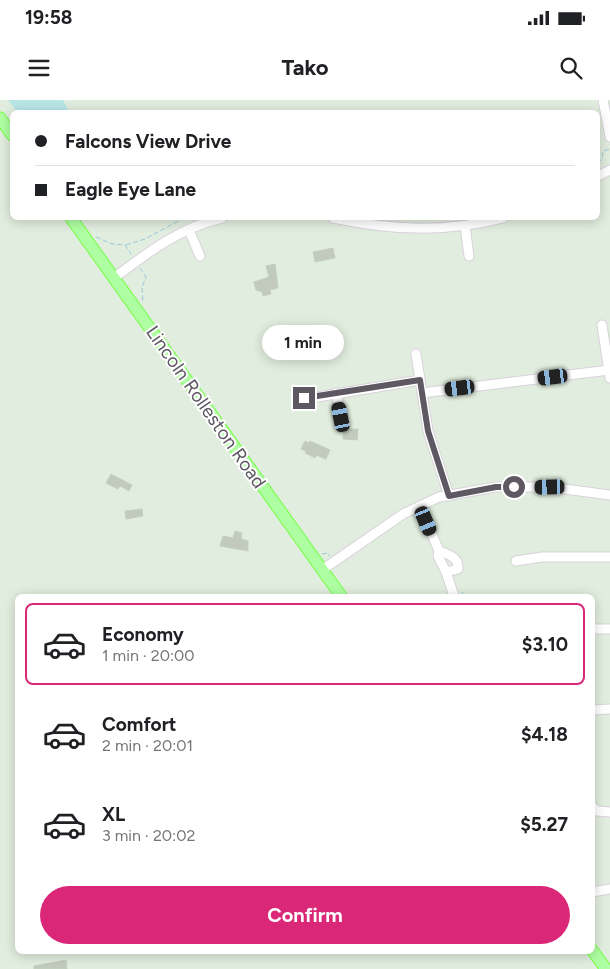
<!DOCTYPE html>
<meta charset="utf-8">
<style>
body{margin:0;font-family:Figtree,sans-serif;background:#f2f2f2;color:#202124;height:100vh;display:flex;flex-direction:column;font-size:19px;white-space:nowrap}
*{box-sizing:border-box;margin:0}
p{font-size:16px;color:#757577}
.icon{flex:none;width:28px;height:28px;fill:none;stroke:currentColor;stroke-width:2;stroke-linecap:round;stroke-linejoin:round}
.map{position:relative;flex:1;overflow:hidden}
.side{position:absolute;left:15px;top:494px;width:580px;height:360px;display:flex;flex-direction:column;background:#fff;border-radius:8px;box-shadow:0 2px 12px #0003}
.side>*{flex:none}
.hud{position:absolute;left:10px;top:10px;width:590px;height:110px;border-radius:8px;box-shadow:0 2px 12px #0003;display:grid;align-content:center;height:110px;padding:0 25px;background:#fff}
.end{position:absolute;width:22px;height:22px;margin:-11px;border:6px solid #5d5861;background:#fff;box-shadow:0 0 0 2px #fff}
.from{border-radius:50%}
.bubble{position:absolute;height:35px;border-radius:18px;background:#fff;box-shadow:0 2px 12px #0003;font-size:16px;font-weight:700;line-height:35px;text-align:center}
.car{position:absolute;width:15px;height:30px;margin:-15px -8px;border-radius:6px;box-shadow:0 0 4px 1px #0007;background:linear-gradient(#222 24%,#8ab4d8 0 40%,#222 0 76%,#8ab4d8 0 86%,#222 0)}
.hud b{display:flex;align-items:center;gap:18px;height:48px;font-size:19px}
.hud b+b{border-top:1px solid #e0e0e0}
.hud i{width:12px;height:12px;background:#202124}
ul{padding:9px 0 0;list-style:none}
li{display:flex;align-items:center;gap:15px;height:82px;margin:0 10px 8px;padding:0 15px;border:2px solid transparent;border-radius:8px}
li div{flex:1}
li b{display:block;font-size:19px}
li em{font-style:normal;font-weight:700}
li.current{border-color:#db2777}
li>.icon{width:45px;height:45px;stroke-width:1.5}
.cta{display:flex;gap:10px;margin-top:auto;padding:10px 25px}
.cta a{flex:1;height:58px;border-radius:30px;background:#db2777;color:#fff;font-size:20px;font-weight:700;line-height:58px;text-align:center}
.status{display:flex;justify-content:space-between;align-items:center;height:35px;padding:0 25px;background:#fff;direction:ltr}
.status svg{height:14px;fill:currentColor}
header{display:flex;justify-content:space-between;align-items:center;height:65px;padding:0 25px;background:#fff;font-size:22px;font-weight:700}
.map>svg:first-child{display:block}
</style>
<div class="status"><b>19:58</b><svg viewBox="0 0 49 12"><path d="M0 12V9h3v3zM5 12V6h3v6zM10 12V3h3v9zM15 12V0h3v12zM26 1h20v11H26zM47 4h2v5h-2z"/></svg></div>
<header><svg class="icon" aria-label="menu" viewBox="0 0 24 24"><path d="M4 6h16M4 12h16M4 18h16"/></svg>Tako<svg class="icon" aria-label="search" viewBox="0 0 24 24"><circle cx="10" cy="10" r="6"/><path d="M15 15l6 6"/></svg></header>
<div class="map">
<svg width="610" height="869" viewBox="0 0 610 869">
<rect width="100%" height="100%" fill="#e1edde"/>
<!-- green -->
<path fill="#b8e6e7" d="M8 0H63L69 12H17Z"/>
<!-- building -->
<g fill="#c1cabd" stroke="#c3d2bc">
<path d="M333 148 335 158 315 162 313 152Z"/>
<path d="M275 164 278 188 270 190 271 194 263 196 262 192 256 190 254 182 269 177 266 166Z"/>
<path d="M343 329H358L357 340 343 339Z"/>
<path d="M305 341 309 343 310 341 330 350 326 359 316 355 315 358 305 353 306 351 301 349Z"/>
<path d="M111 374 132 385 129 391 120 386 118 389 106 383Z"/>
<path d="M142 409 143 416 126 419 125 411Z"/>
<path d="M235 431 242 433 241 439 248 441V451L220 446 223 436 233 438Z"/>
<path d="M66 860 67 869H34V866Z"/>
</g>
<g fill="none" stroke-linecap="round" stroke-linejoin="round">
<defs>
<g id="minor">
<path d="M603 0 610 37"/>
<path d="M598 76 610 70"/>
<path d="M333 118C392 130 444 133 503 118"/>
<path d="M465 126 469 156"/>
<path d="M189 130 200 156"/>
<path d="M114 178C147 153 181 127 222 118"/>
<path d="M602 225 610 278"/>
<path d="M416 254 428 331 449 396"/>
<path d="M336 293 341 317"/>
<path d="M422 293 609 270"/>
<path d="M305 299 420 280"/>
<path d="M420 406 439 451 438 456 446 472 458 469C459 457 448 454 439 451"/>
<path d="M516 461 542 457H610"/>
<path d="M322 470 403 414 439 397 496 387H550L610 395"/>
<path d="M446 472 454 496"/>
<path d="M592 529H610"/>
<path d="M592 610 610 609"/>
<path d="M592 706 597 711 610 712"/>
<path d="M592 792 610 789"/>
</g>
<g id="major">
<path d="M0 18 12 35"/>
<path d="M71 118 341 496"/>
<path d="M592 850 606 869"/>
</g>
</defs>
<!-- minor casing -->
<use href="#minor" stroke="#d8d2da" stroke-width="11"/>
<!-- major casing -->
<use href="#major" stroke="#75fe46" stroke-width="13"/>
<!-- path -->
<g stroke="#9ac8da" stroke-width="1" stroke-dasharray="5 2.5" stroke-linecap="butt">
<path d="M598 63 602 59 603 51 610 49"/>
<path d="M96 137 112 144 125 145 131 154"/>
<path d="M126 145 145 139 184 118"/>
<path d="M140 168 146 177 142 187 143 203"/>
<path d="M322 454 328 453 329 456"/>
<path d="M462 492 464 496"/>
<path d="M592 836 597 841"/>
</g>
<!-- minor -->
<use href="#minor" stroke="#fff" stroke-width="9"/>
<!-- major -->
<use href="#major" stroke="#aeffa1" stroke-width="11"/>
</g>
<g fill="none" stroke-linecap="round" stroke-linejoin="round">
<!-- route -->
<path stroke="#5d5861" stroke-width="6" d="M304 298 420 280 428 331 449 396 496 387H514"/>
</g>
<g text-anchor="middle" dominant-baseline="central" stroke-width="4" stroke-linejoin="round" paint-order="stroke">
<!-- street labels -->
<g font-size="19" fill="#5d5861" stroke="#fff">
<text transform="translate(206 307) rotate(55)">Lincoln Rolleston Road</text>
</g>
</g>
</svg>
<i class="end from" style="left:514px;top:387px"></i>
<i class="end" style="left:304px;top:298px"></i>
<div class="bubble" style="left:262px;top:225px;width:82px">1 min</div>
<i class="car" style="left:553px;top:277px;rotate:263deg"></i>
<i class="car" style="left:460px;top:288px;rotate:263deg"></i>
<i class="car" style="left:341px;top:317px;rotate:349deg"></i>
<i class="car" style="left:550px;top:387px;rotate:269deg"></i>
<i class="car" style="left:426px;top:421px;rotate:157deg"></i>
<div class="hud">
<b><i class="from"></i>Falcons View Drive</b>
<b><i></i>Eagle Eye Lane</b>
</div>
<section class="side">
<ul>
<li class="current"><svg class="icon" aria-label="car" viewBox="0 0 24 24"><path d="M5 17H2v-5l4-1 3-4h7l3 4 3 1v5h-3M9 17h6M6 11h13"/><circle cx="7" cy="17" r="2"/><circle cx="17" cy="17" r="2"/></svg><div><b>Economy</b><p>1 min · 20:00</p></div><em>$3.10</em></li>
<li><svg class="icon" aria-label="car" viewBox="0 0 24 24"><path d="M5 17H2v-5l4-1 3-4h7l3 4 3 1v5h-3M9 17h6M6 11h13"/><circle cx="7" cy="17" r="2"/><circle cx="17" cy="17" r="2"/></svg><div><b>Comfort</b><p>2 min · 20:01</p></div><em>$4.18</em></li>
<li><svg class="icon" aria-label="car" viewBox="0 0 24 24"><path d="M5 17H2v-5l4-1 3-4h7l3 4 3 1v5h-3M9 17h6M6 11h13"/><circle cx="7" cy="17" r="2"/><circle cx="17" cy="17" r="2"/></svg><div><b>XL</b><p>3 min · 20:02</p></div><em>$5.27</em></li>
</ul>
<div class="cta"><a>Confirm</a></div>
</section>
</div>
